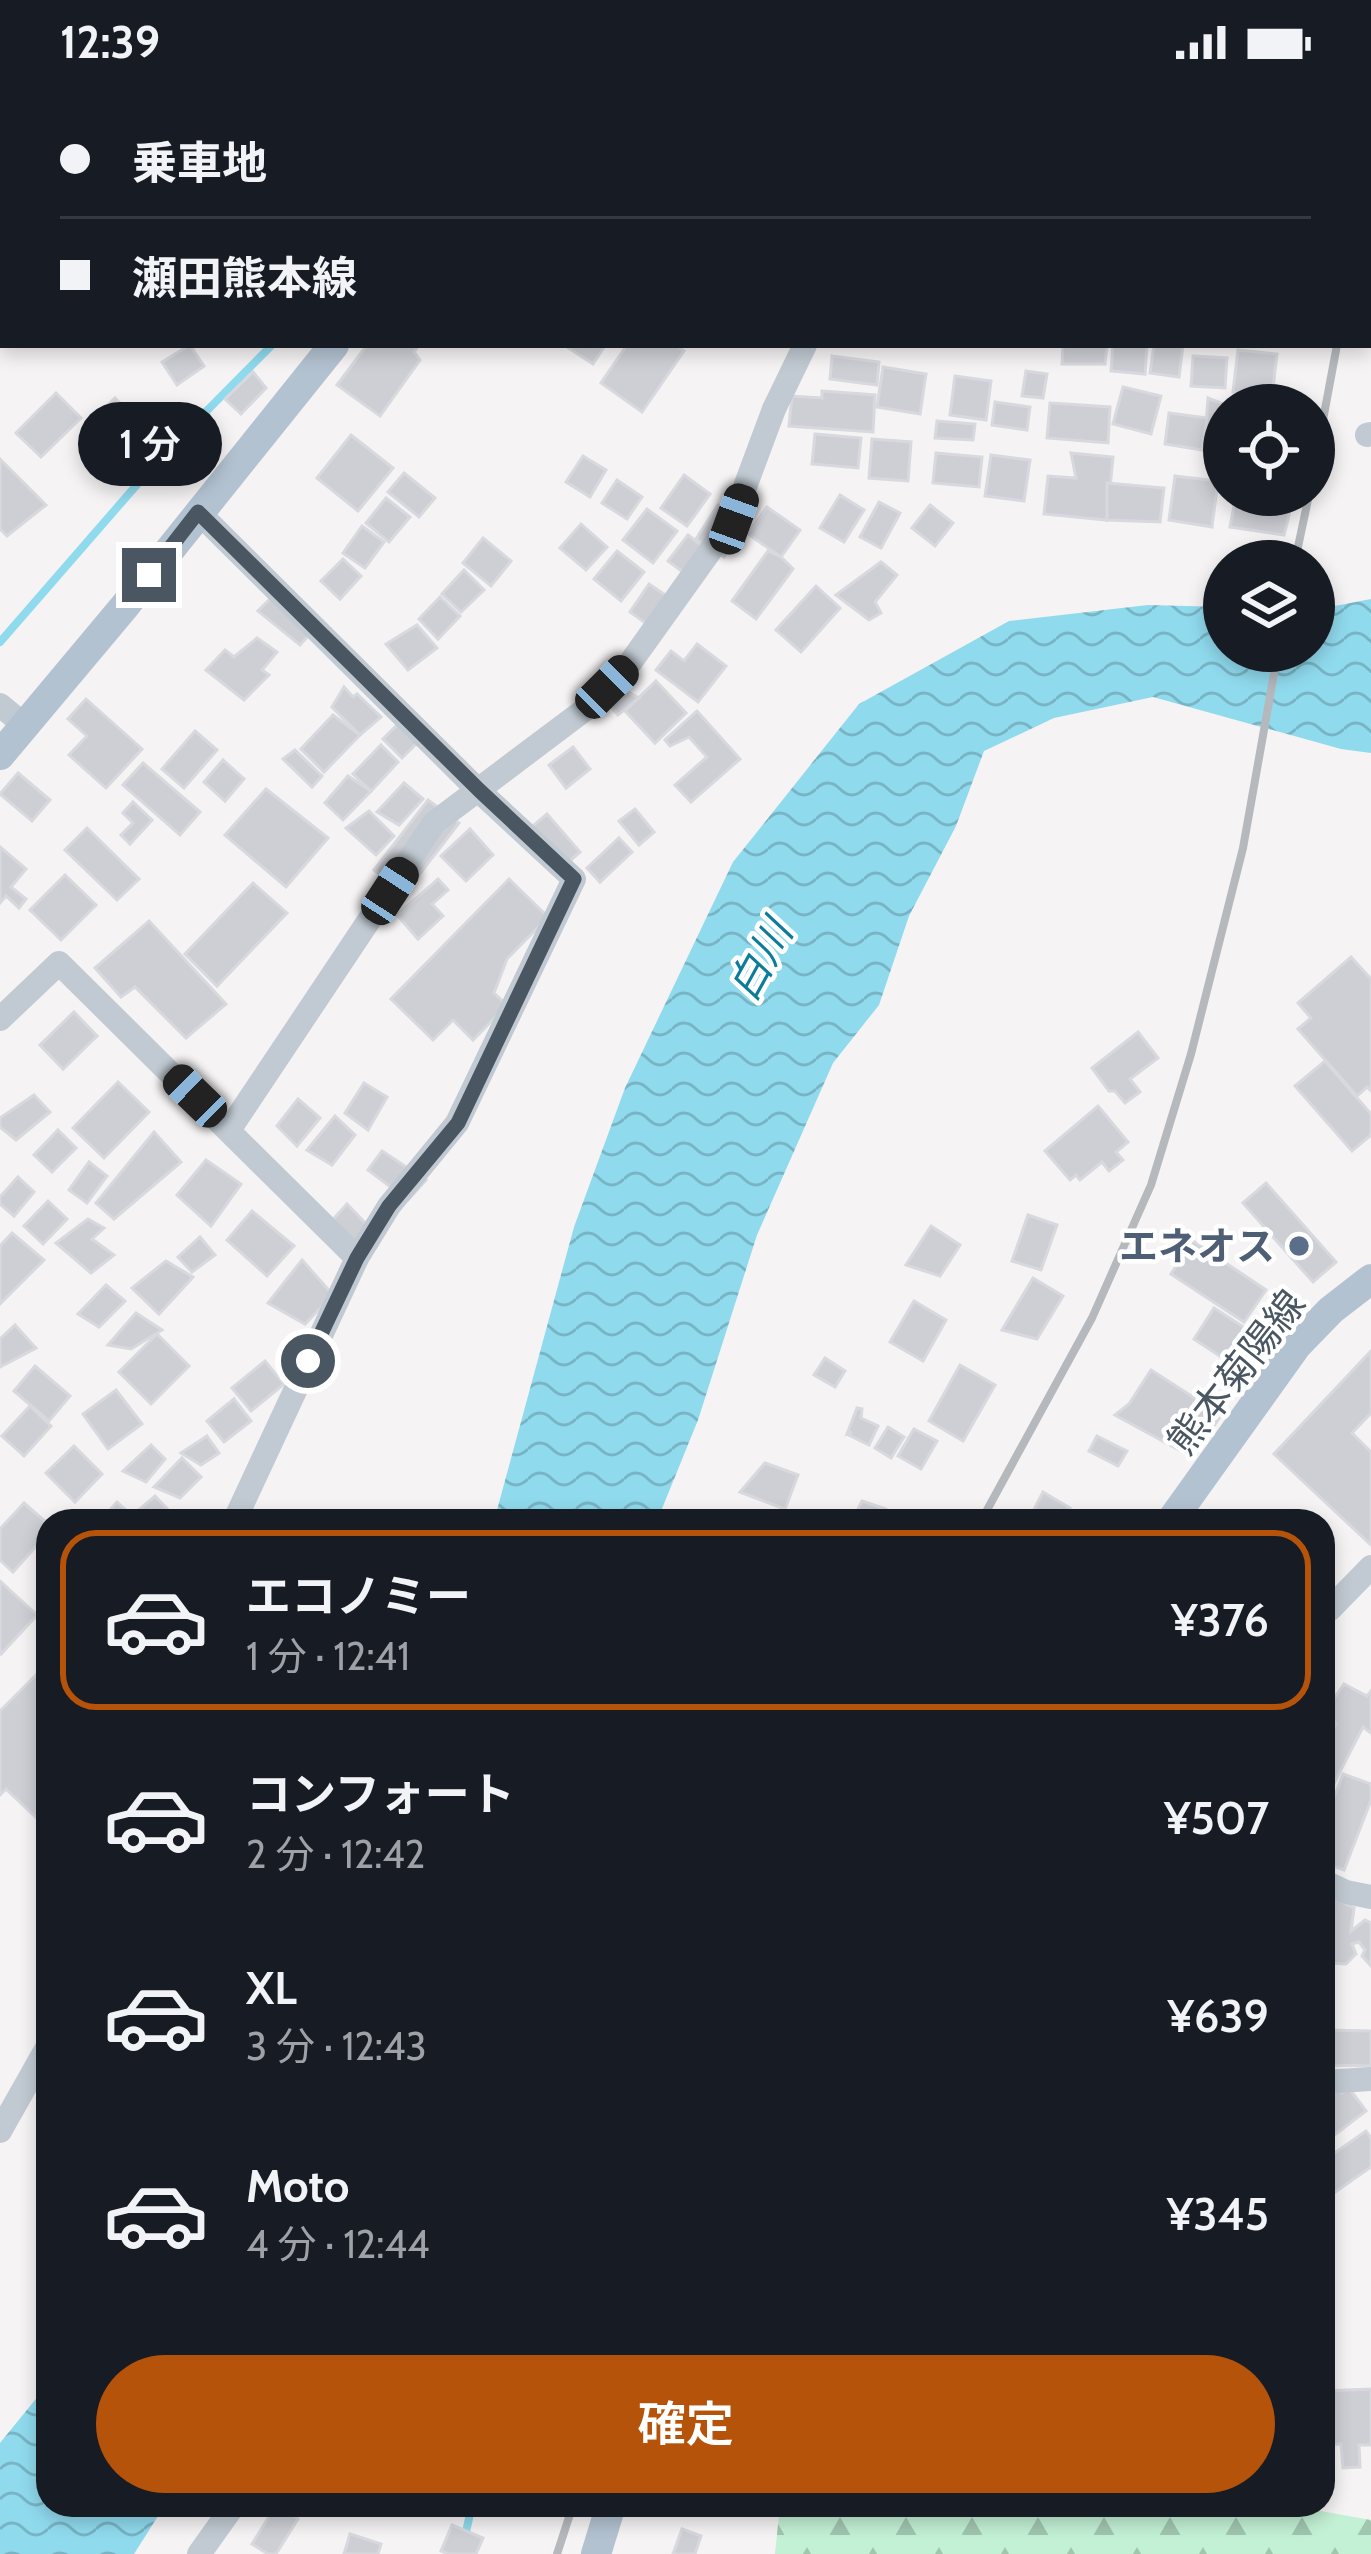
<!DOCTYPE html>
<html lang="ja">
<meta charset="utf-8">
<style>
body{margin:0;font-family:Cabin,"Noto Sans JP",sans-serif;background:#20242c;color:#f1f3f6;height:100vh;display:flex;flex-direction:column;font-size:45px;white-space:nowrap}
*{box-sizing:border-box;margin:0}
p{font-size:39px;color:#9ea1a6}
.icon{flex:none;width:66px;height:66px;fill:none;stroke:currentColor;stroke-width:2;stroke-linecap:round;stroke-linejoin:round}
.map{position:relative;flex:1;overflow:hidden}
.panel{position:absolute;left:36px;top:1425px;width:1299px;height:1008px;display:flex;flex-direction:column;background:#171b24;border-radius:36px;box-shadow:0 6px 18px #0003}
.panel>*{flex:none}
.top-card{position:absolute;left:0px;top:0px;width:1371px;height:264px;box-shadow:0 6px 18px #0003;display:grid;align-content:center;height:264px;padding:0 60px;background:#171b24}
.buttons{position:absolute;left:1203px;top:300px;display:grid;gap:24px}
.buttons a{display:grid;place-items:center;width:132px;height:132px;border-radius:50%;background:#171b24;box-shadow:0 6px 18px #0003;font-size:60px}
.end{position:absolute;width:54px;height:54px;margin:-27px;border:15px solid #4a5661;background:#fff;box-shadow:0 0 0 6px #fff}
.from{border-radius:50%}
.bubble{position:absolute;height:84px;border-radius:42px;background:#171b24;box-shadow:0 6px 18px #0003;font-size:39px;font-weight:600;line-height:84px;text-align:center}
.car{position:absolute;width:36px;height:72px;margin:-36px -18px;border-radius:15px;box-shadow:0 0 9px 3px #0007;background:linear-gradient(#222 24%,#8ab4d8 0 40%,#222 0 76%,#8ab4d8 0 86%,#222 0)}
.top-card b{display:flex;align-items:center;gap:42px;height:114px;font-size:45px}
.top-card b+b{border-top:3px solid #363941}
.top-card i{width:30px;height:30px;background:#f1f3f6}
ul{padding:21px 0 0;list-style:none}
li{display:flex;align-items:center;gap:36px;height:180px;margin:0 24px 18px;padding:0 36px;border:6px solid transparent;border-radius:36px}
li div{flex:1}
li b{display:block;font-size:45px}
li em{font-style:normal;font-weight:600}
li.selected{border-color:#b45309}
li>.icon{width:108px;height:108px;stroke-width:1.5}
.button{display:flex;gap:24px;margin-top:auto;padding:24px 60px}
.button a{flex:1;height:138px;border-radius:72px;background:#b45309;color:#fff;font-size:48px;font-weight:600;line-height:138px;text-align:center}
.status{display:flex;justify-content:space-between;align-items:center;height:84px;padding:0 60px;background:#171b24;direction:ltr}
.status svg{height:33px;fill:currentColor}
.map>svg:first-child{display:block}
</style>
<div class="status"><b>12:39</b><svg viewBox="0 0 49 12"><path d="M0 12V9h3v3zM5 12V6h3v6zM10 12V3h3v9zM15 12V0h3v12zM26 1h20v11H26zM47 4h2v5h-2z"/></svg></div>
<div class="map">
<svg width="1371" height="2470" viewBox="0 0 1371 2470">
<defs>
<pattern id="forest-firs" width="22" height="20" patternUnits="userSpaceOnUse" patternTransform="scale(3)"><rect width="22" height="20" fill="#c3f1d5"/><path d="M5 1l3.5 6h-7zM16 11l3.5 6h-7z" fill="#a0c6b0"/></pattern>
<pattern id="water-waves" width="16" height="10" patternUnits="userSpaceOnUse" patternTransform="scale(3)"><rect width="16" height="10" fill="#90daee"/><path d="M0 5q4-4 8 0t8 0" fill="none" stroke="#78b4c4"/></pattern>
</defs>
<rect width="100%" height="100%" fill="#f5f3f3"/>
<!-- forest -->
<path fill="url(#forest-firs)" d="M780 2421H1287L1371 2436V2470H775Z"/>
<!-- water -->
<g fill="url(#water-waves)">
<path d="M1371 515V669L1341 665 1153 613 1054 634 984 667 956 742 909 832 879 921 833 979 757 1151 698 1336 657 1437H494L574 1143 625 1004 733 778 859 620 1009 537 1148 521 1224 523V567H1314V526Z"/>
<path d="M48 2300V2421H165L134 2470H0V2359Z"/>
</g>
<g fill="none" stroke-linecap="round" stroke-linejoin="round">
<!-- stream -->
<g stroke="#90daee" stroke-width="8">
<path d="M513 3 514 0"/>
<path d="M0 558 161 373 272 261"/>
<path d="M461 2470 472 2421"/>
</g>
</g>
<!-- building -->
<g fill="#cdcfd5" stroke="#d7d9de" stroke-width="3">
<path d="M190 261 204 282 177 301 162 278Z"/>
<path d="M367 261H419L414 268 420 276 380 332 337 301Z"/>
<path d="M564 261H601L604 263 593 280Z"/>
<path d="M627 261H675L684 267 642 328 601 299Z"/>
<path d="M1063 261H1107L1105 280H1062Z"/>
<path d="M1113 261H1147L1145 290 1111 287Z"/>
<path d="M1154 261H1183L1179 293 1150 289Z"/>
<path d="M1238 266 1277 270 1272 313 1233 308Z"/>
<path d="M832 272 879 278 877 301 830 295Z"/>
<path d="M1193 272 1227 274 1225 304 1191 302Z"/>
<path d="M883 283 926 290 920 330 877 323Z"/>
<path d="M1026 287 1047 290 1043 314 1022 312Z"/>
<path d="M253 288 266 304 241 330 225 315Z"/>
<path d="M955 292 991 297 986 336 950 331Z"/>
<path d="M1123 303 1161 312 1151 350 1113 340Z"/>
<path d="M822 307 875 311 873 348 789 342 792 312 822 314Z"/>
<path d="M56 309 81 334 41 373 16 349Z"/>
<path d="M115 314 137 337 107 367 85 344Z"/>
<path d="M1208 314 1226 321 1224 360 1205 358Z"/>
<path d="M995 318 1030 323 1027 346 992 341Z"/>
<path d="M1050 319 1110 323 1108 359 1047 354Z"/>
<path d="M1169 329 1207 334 1202 366 1165 360Z"/>
<path d="M937 337 975 340 973 356 935 354Z"/>
<path d="M815 350 861 354 858 384 812 380Z"/>
<path d="M351 351 393 384 358 427 317 394Z"/>
<path d="M872 355 911 358 908 397 869 394Z"/>
<path d="M936 369 982 373 979 403 933 399Z"/>
<path d="M1071 369 1113 373 1107 436 1044 430 1048 392 1076 394Z"/>
<path d="M991 371 1030 376 1024 417 985 412Z"/>
<path d="M583 372 606 386 590 413 566 398Z"/>
<path d="M0 375 46 421 7 452 0 445Z"/>
<path d="M404 389 435 414 419 433 388 408Z"/>
<path d="M684 391 710 410 687 442 661 424Z"/>
<path d="M1175 392 1218 397 1212 443 1169 436Z"/>
<path d="M617 396 642 413 627 435 602 419Z"/>
<path d="M1107 399 1164 404 1160 438 1107 436Z"/>
<path d="M840 411 864 426 844 458 820 444Z"/>
<path d="M1236 411H1294L1284 451 1230 443Z"/>
<path d="M386 414 410 433 389 458 366 439Z"/>
<path d="M879 418 900 429 881 464 860 453Z"/>
<path d="M718 421 746 440 724 473 696 455Z"/>
<path d="M930 421 953 439 935 462 912 444Z"/>
<path d="M767 423 800 446 781 473 748 450Z"/>
<path d="M647 425 677 447 653 479 623 456Z"/>
<path d="M581 440 607 463 586 486 560 464Z"/>
<path d="M362 442 384 458 365 484 343 469Z"/>
<path d="M688 451 710 468 691 494 668 477Z"/>
<path d="M483 454 511 477 491 502 463 479Z"/>
<path d="M617 467 644 488 621 517 594 495Z"/>
<path d="M768 467 781 473 793 485 756 535 732 517Z"/>
<path d="M343 475 361 492 340 515 321 497Z"/>
<path d="M881 478 897 491 875 518 881 529 869 536 836 511Z"/>
<path d="M464 486 484 506 461 528 442 510Z"/>
<path d="M649 500 674 517 654 545 630 528Z"/>
<path d="M816 502 840 524 801 568 776 546Z"/>
<path d="M274 511 315 544 300 561 258 527Z"/>
<path d="M440 513 460 532 438 555 419 535Z"/>
<path d="M417 541 437 564 408 586 386 560Z"/>
<path d="M257 554 277 568 262 586 269 591 244 616 206 586 225 566 234 573Z"/>
<path d="M697 560 726 582 698 618 656 586 671 567 684 577Z"/>
<path d="M656 597 686 629 655 659 625 627Z"/>
<path d="M344 603 353 613 357 610 381 633 360 651 332 623Z"/>
<path d="M619 603 639 614 618 631 605 616Z"/>
<path d="M86 615 142 665 106 704 69 671 87 652 68 635Z"/>
<path d="M412 626 431 645 402 674 383 655Z"/>
<path d="M697 627 740 675 691 718 675 701 707 673 689 653 670 662 665 656Z"/>
<path d="M333 631 360 651 324 688 301 665Z"/>
<path d="M195 647 217 666 184 704 162 685Z"/>
<path d="M381 661 398 678 371 707 353 690Z"/>
<path d="M573 663 590 685 566 704 549 681Z"/>
<path d="M295 666 322 692 312 703 283 675Z"/>
<path d="M223 676 244 695 225 717 204 698Z"/>
<path d="M143 679 200 728 180 751 123 701Z"/>
<path d="M18 689 50 716 32 737 0 710Z"/>
<path d="M348 692 371 707 343 736 325 719Z"/>
<path d="M404 699 423 715 399 741 377 728Z"/>
<path d="M266 705 328 754 286 803 225 751Z"/>
<path d="M428 716 459 739 405 809 374 786Z"/>
<path d="M133 718 152 736 130 760 121 751 133 739 123 729Z"/>
<path d="M635 725 654 748 639 761 619 737Z"/>
<path d="M369 727 394 752 376 771 346 744Z"/>
<path d="M547 730 580 768 555 790 521 752Z"/>
<path d="M87 744 139 795 117 816 65 766Z"/>
<path d="M470 745 493 771 466 797 441 772Z"/>
<path d="M619 754 632 768 600 798 587 784Z"/>
<path d="M0 763 26 785 11 803 26 815 19 824 6 812 0 819Z"/>
<path d="M65 791 96 821 61 856 30 826Z"/>
<path d="M438 795 448 806 432 820 443 832 418 855 397 831Z"/>
<path d="M509 795 548 833 507 875 494 909 507 921 473 956 453 936 433 956 391 915Z"/>
<path d="M253 799 287 829 217 902 185 870Z"/>
<path d="M149 837 226 920 186 954 135 903 121 913 95 884Z"/>
<path d="M1351 873 1371 895V1007L1367 1003 1357 1012 1298 945 1311 934 1298 919Z"/>
<path d="M74 928 97 952 63 985 40 961Z"/>
<path d="M1138 948 1158 974 1130 995 1140 1008 1125 1019 1115 1007H1109L1092 984Z"/>
<path d="M1325 977 1371 1030V1051L1352 1067 1295 1002Z"/>
<path d="M118 998 149 1028 104 1074 73 1044Z"/>
<path d="M364 999 387 1013 368 1046 345 1029Z"/>
<path d="M34 1011 50 1028 16 1056 0 1043V1034Z"/>
<path d="M298 1015 320 1034 297 1062 277 1042Z"/>
<path d="M1098 1022 1128 1058 1116 1068 1123 1076 1109 1087 1102 1078 1080 1096 1076 1091 1070 1096 1045 1067Z"/>
<path d="M335 1032 355 1051 332 1081 307 1066Z"/>
<path d="M58 1046 76 1064 52 1088 34 1071Z"/>
<path d="M154 1048 181 1078 114 1135 96 1119Z"/>
<path d="M382 1067 426 1096 408 1116 368 1086Z"/>
<path d="M206 1076 241 1100 211 1142 177 1111Z"/>
<path d="M89 1078 107 1092 87 1119 69 1106Z"/>
<path d="M18 1093 34 1108 14 1132 0 1120V1113Z"/>
<path d="M1266 1099 1336 1178 1313 1198 1243 1119Z"/>
<path d="M48 1117 67 1135 43 1160 24 1142Z"/>
<path d="M347 1120 369 1143 355 1165 329 1140Z"/>
<path d="M252 1127 294 1162 267 1192 227 1156Z"/>
<path d="M1028 1131 1057 1141 1041 1186 1012 1177Z"/>
<path d="M88 1135 104 1144 92 1155 114 1171 91 1189 56 1159Z"/>
<path d="M931 1142 960 1161 940 1192 906 1181Z"/>
<path d="M12 1149 44 1176 0 1220V1162Z"/>
<path d="M200 1153 215 1171 192 1188 178 1173Z"/>
<path d="M1193 1157 1266 1206 1244 1238 1171 1190Z"/>
<path d="M302 1176 333 1211 305 1240 268 1219Z"/>
<path d="M166 1177 193 1193 159 1230 132 1204Z"/>
<path d="M1033 1194 1063 1212 1037 1255 1002 1246Z"/>
<path d="M106 1201 125 1217 99 1243 78 1230Z"/>
<path d="M914 1217 946 1236 923 1277 890 1258Z"/>
<path d="M1214 1224 1265 1257 1258 1268 1248 1262 1235 1282 1194 1255Z"/>
<path d="M136 1229 162 1246 131 1265 108 1261Z"/>
<path d="M15 1241 36 1264 0 1283V1255Z"/>
<path d="M157 1250 189 1282 151 1320 119 1288Z"/>
<path d="M1371 1267V1329L1352 1349 1371 1368V1461L1274 1370Z"/>
<path d="M825 1274 845 1287 835 1303 814 1291Z"/>
<path d="M265 1277 284 1300 251 1327 232 1304Z"/>
<path d="M960 1281 995 1301 963 1357 929 1337Z"/>
<path d="M35 1282 70 1312 49 1337 14 1307Z"/>
<path d="M1151 1286 1221 1331 1203 1359 1183 1368 1115 1331 1129 1320Z"/>
<path d="M116 1306 142 1340 108 1365 83 1330Z"/>
<path d="M234 1315 251 1337 224 1358 207 1337Z"/>
<path d="M30 1322 51 1342 24 1372 2 1352Z"/>
<path d="M857 1324 862 1325 861 1334 878 1342 869 1361 849 1351 852 1348 847 1350Z"/>
<path d="M888 1343 904 1353 891 1374 875 1364Z"/>
<path d="M914 1345 937 1357 921 1385 898 1372Z"/>
<path d="M207 1352 219 1369 201 1381 181 1369Z"/>
<path d="M1097 1352 1127 1367 1118 1382 1089 1367Z"/>
<path d="M151 1361 165 1375 146 1398 123 1387Z"/>
<path d="M74 1362 102 1390 75 1418 46 1389Z"/>
<path d="M182 1374 201 1393 180 1414 154 1403Z"/>
<path d="M765 1379 798 1391 785 1425 740 1408Z"/>
<path d="M1043 1408 1070 1424 1063 1437H1028Z"/>
<path d="M155 1412 171 1429 162 1437H143L135 1429Z"/>
<path d="M862 1417 886 1425 898 1437H852Z"/>
<path d="M117 1418 138 1437H100Z"/>
<path d="M24 1419 48 1440V1449L13 1488 0 1476V1445Z"/>
<path d="M0 1497 37 1531 1 1570 0 1569Z"/>
<path d="M48 1579V1745L6 1705 0 1711V1627Z"/>
<path d="M1344 1600 1367 1612 1371 1607V1649L1363 1643 1331 1705 1323 1701V1654L1329 1656 1336 1639 1325 1628Z"/>
<path d="M1343 1690 1371 1700V1716L1344 1786 1323 1778V1744Z"/>
<path d="M1331 1813 1354 1824 1351 1847 1365 1836 1371 1839V1882L1362 1872 1365 1866 1359 1858 1352 1860 1356 1870 1346 1880 1330 1879V1873L1323 1871V1849L1328 1850 1330 1845 1323 1842V1833Z"/>
<path d="M1323 1946 1371 1947V1982L1323 1981Z"/>
<path d="M1349 2004 1366 2027 1333 2052 1331 2049 1323 2055V2013L1328 2009 1330 2013 1340 2005 1342 2009Z"/>
<path d="M1366 2047 1371 2054V2083L1334 2109 1323 2094V2086L1331 2081 1326 2075Z"/>
<path d="M1371 2305V2361H1359L1360 2383 1343 2384 1341 2360 1323 2361V2307Z"/>
<path d="M276 2421 298 2435 276 2470H268L252 2460Z"/>
<path d="M452 2441 483 2454 476 2470H449L441 2467Z"/>
<path d="M682 2445 701 2452 695 2470H673Z"/>
<path d="M350 2450 381 2460 378 2470H344Z"/>
</g>
<g fill="none" stroke-linecap="round" stroke-linejoin="round">
<!-- minor -->
<g stroke="#c1cad2" stroke-width="24">
<path d="M26 0 27 3"/>
<path d="M95 3 98 0"/>
<path d="M969 3 971 0"/>
<path d="M1294 3 1301 0"/>
<path d="M0 128 3 124"/>
<path d="M1367 351 1371 350"/>
<path d="M198 428 479 707 574 795 457 1039 389 1122 357 1174 238 1429 239 1437"/>
<path d="M0 621 24 641"/>
<path d="M0 935 59 879 357 1174"/>
<path d="M229 1046 434 739 583 627 630 579 733 435 774 325 805 261"/>
<path d="M1323 1527 1330 1525 1371 1483"/>
<path d="M1323 1797 1346 1808 1371 1813"/>
<path d="M1323 1998 1371 1995"/>
<path d="M0 2047 48 1962"/>
<path d="M199 2470 234 2421"/>
</g>
<!-- major -->
<g stroke="#b3c2d1" stroke-width="30">
<path d="M544 3 547 0"/>
<path d="M0 671 124 523 334 261"/>
<path d="M1171 1437 1297 1261 1331 1226 1371 1195"/>
<path d="M596 2470 611 2421"/>
</g>
<!-- rail -->
<g stroke="#b5b8bd" stroke-width="8">
<path d="M1368 98 1371 82"/>
<path d="M1314 384 1337 261"/>
<path d="M1295 477 1309 411"/>
<path d="M981 1437 1092 1234 1151 1101 1191 970 1243 764 1278 567"/>
<path d="M557 2470 573 2421"/>
</g>
</g>
<g fill="none" stroke-linecap="round" stroke-linejoin="round">
<!-- route -->
<path stroke="#4a5661" stroke-width="15" d="M149 491 198 428 479 706 574 795 458 1039 389 1122 357 1174 308 1277"/>
</g>
<!-- markers -->
<circle fill="#5c6f8a" stroke="#fff" stroke-width="4.5" cx="1299" cy="1162" r="12"/>
<g text-anchor="middle" dominant-baseline="central" stroke-width="9" stroke-linejoin="round" paint-order="stroke">
<!-- service labels -->
<g font-size="39" font-weight="bold" fill="#4e5e75" stroke="#fff" text-anchor="end">
<text x="1275" y="1162">エネオス</text>
</g>
<!-- street labels -->
<g font-size="39" fill="#4a5661" stroke="#fff">
<text transform="translate(1236 1288) rotate(-52)">熊本菊陽線</text>
</g>
<!-- water labels -->
<g font-size="42" font-style="italic" fill="#0c7c9b" stroke="#fff">
<text transform="translate(760 876) rotate(-61)">白川</text>
</g>
</g>
</svg>
<div class="buttons">
<a><svg class="icon" aria-label="locate" viewBox="0 0 24 24"><circle cx="12" cy="12" r="6"/><path d="M12 2v4M12 18v4M2 12h4M18 12h4"/></svg></a>
<a><svg class="icon" aria-label="layers" viewBox="0 0 24 24"><path d="M12 4l9 5-9 5-9-5zM3 14l9 5 9-5"/></svg></a>
</div>
<i class="end from" style="left:308px;top:1277px"></i>
<i class="end" style="left:149px;top:491px"></i>
<div class="bubble" style="left:78px;top:318px;width:144px">1 分</div>
<i class="car" style="left:734px;top:435px;rotate:20deg"></i>
<i class="car" style="left:607px;top:603px;rotate:45deg"></i>
<i class="car" style="left:390px;top:807px;rotate:33deg"></i>
<i class="car" style="left:195px;top:1012px;rotate:314deg"></i>
<div class="top-card">
<b><i class="from"></i>乗車地</b>
<b><i></i>瀬田熊本線</b>
</div>
<section class="panel">
<ul>
<li class="selected"><svg class="icon" aria-label="car" viewBox="0 0 24 24"><path d="M5 17H2v-5l4-1 3-4h7l3 4 3 1v5h-3M9 17h6M6 11h13"/><circle cx="7" cy="17" r="2"/><circle cx="17" cy="17" r="2"/></svg><div><b>エコノミー</b><p>1 分 · 12:41</p></div><em>¥376</em></li>
<li><svg class="icon" aria-label="car" viewBox="0 0 24 24"><path d="M5 17H2v-5l4-1 3-4h7l3 4 3 1v5h-3M9 17h6M6 11h13"/><circle cx="7" cy="17" r="2"/><circle cx="17" cy="17" r="2"/></svg><div><b>コンフォート</b><p>2 分 · 12:42</p></div><em>¥507</em></li>
<li><svg class="icon" aria-label="car" viewBox="0 0 24 24"><path d="M5 17H2v-5l4-1 3-4h7l3 4 3 1v5h-3M9 17h6M6 11h13"/><circle cx="7" cy="17" r="2"/><circle cx="17" cy="17" r="2"/></svg><div><b>XL</b><p>3 分 · 12:43</p></div><em>¥639</em></li>
<li><svg class="icon" aria-label="car" viewBox="0 0 24 24"><path d="M5 17H2v-5l4-1 3-4h7l3 4 3 1v5h-3M9 17h6M6 11h13"/><circle cx="7" cy="17" r="2"/><circle cx="17" cy="17" r="2"/></svg><div><b>Moto</b><p>4 分 · 12:44</p></div><em>¥345</em></li>
</ul>
<div class="button"><a>確定</a></div>
</section>
</div>
